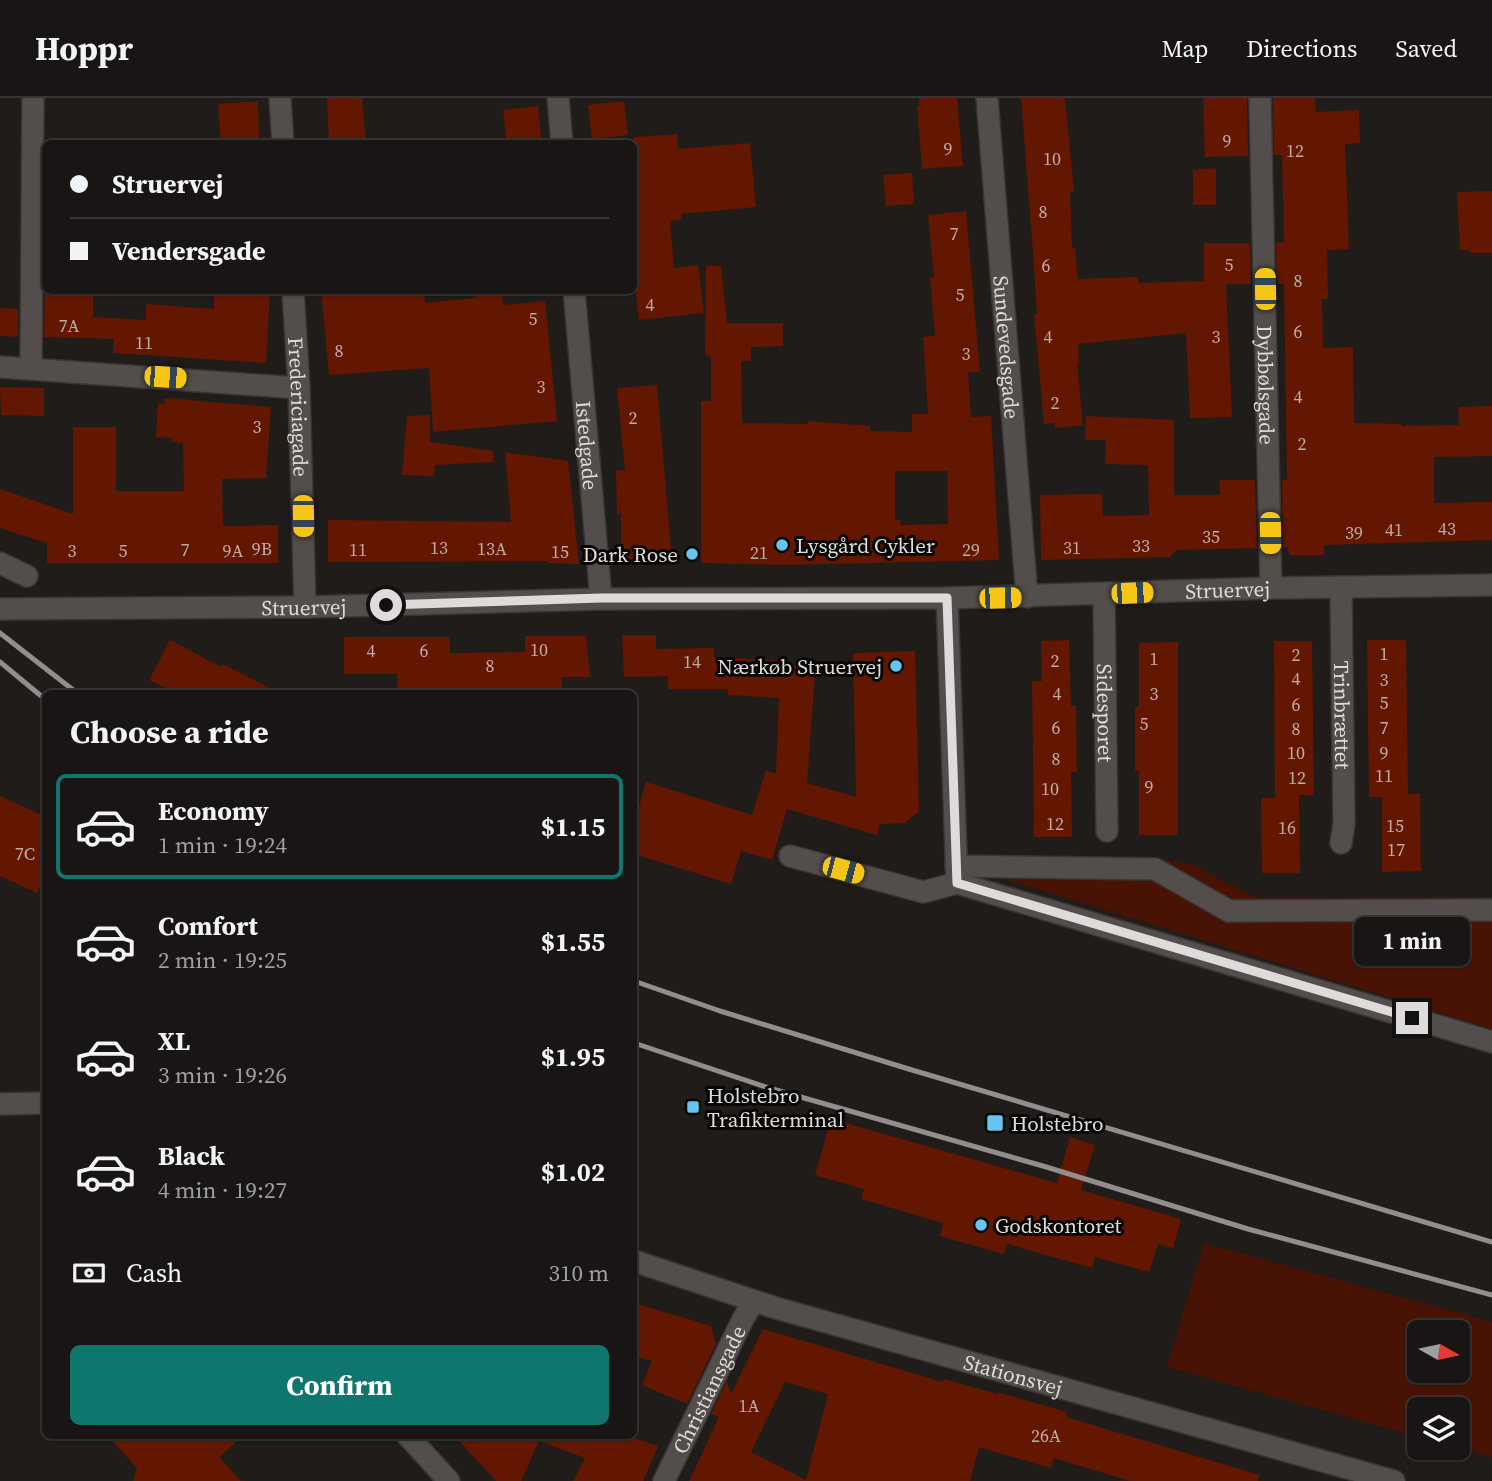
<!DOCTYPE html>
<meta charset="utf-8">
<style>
body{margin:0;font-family:"Source Serif 4",serif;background:#252222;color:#f1f3f6;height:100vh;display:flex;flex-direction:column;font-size:26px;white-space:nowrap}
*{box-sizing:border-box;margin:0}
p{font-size:23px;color:#9f9fa0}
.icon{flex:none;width:38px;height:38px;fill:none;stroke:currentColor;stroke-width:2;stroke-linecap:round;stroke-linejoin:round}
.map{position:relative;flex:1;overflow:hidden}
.panel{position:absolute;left:42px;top:592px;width:595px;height:749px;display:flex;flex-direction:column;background:#181514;border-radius:10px;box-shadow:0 2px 5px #0004,0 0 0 2px #363434}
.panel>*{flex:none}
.hud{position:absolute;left:42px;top:42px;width:595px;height:154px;border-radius:10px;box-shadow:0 2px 5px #0004,0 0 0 2px #363434;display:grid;align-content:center;height:154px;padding:0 28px;background:#181514}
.needle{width:46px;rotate:99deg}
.tools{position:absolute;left:1407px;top:1222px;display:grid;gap:14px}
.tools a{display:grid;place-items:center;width:63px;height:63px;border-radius:10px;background:#181514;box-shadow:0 2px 5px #0004,0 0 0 2px #363434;font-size:35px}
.end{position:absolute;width:32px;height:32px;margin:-16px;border:9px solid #dedbda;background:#111;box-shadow:0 0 0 4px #111}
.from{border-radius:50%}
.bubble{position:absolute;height:49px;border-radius:10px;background:#181514;box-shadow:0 2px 5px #0004,0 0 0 2px #363434;font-size:23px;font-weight:700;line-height:49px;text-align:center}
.car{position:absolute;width:21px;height:42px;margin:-21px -10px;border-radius:9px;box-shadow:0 0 5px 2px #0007;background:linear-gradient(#f5c518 24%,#345 0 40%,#f5c518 0 76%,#345 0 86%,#f5c518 0)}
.hud b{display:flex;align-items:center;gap:24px;height:66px;font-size:26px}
.hud b+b{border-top:2px solid #363434}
.hud i{width:18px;height:18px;background:#f1f3f6}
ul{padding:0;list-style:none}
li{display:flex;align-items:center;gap:21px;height:105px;margin:0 14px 10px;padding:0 14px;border:4px solid transparent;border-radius:10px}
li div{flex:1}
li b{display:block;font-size:26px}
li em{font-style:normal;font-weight:700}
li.selected{border-color:#0f766e}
li>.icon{width:63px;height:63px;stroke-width:1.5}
h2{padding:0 28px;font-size:32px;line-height:84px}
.pay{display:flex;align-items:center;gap:18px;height:77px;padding:0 28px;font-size:26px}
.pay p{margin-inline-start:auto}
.primary-button{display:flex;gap:14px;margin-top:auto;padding:14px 28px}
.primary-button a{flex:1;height:80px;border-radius:10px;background:#0f766e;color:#fff;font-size:28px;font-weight:700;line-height:80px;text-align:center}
header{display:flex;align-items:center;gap:42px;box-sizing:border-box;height:98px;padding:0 35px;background:#181514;border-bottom:2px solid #363434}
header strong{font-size:33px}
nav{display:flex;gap:38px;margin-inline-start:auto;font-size:24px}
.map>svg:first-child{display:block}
</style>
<header>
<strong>Hoppr</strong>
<nav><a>Map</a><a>Directions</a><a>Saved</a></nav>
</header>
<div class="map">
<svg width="1492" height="1383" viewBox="0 0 1492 1383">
<rect width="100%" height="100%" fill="#201c1a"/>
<!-- green -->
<g fill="#481304" fill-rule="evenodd">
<path d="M985 761H1161L1193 767 1257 800 1492 799V931L1001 780Z"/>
<path d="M1204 1145 1492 1224V1359L1456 1349H1458V1311H1419V1339L1167 1269ZM1419 1234H1458V1272H1419Z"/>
</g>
<!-- building -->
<g fill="#631700" fill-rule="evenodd">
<path d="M327 0H362L366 46H329Z"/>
<path d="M919 0H957L963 68 922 71 917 8H919Z"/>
<path d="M1021 0H1065L1074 93 1070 94 1072 150H1075L1078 181 1138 179 1139 185 1204 183V145H1250L1251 186H1226L1232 319 1190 320 1186 235 1078 246 1079 265H1077L1083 327 1055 330V325L1044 326 1034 216H1037L1033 154Z"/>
<path d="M1203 0H1247L1248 58 1205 59Z"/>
<path d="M1273 0H1315L1316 14 1359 12 1360 45 1345 46 1349 151 1327 152 1328 201H1322L1323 250 1353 249 1354 325 1401 326V328L1459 327 1458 309 1492 308V358L1434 359V405L1492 404V442L1324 447V457H1289L1288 449 1283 450 1282 382H1287L1284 186H1277L1276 145 1284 144 1282 57H1274Z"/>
<path d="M258 3 259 46H221L218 6Z"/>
<path d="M624 3 628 37 592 41 588 7Z"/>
<path d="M538 8 542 46H507L503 12Z"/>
<path d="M677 36 678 51 750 45 756 109 681 116 682 122 670 123 674 170 698 167 704 215 639 222 634 176V172L637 171 634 128V39Z"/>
<path d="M1216 70V107H1193V72Z"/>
<path d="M912 75 914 106 886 108 883 77Z"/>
<path d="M1492 93V155H1469V152H1460L1457 94Z"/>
<path d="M966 113 980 274H968L971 319 991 318 999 462 785 467 701 465V303H711V259L705 256 706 168H721L727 225H783V248L751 249V263H741L742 325 808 326V323L870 328V333L912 334V316H928L923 239 935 238 930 179H934L928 117ZM895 373H947L948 426 900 427 901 422H895Z"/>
<path d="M45 192H93V219L146 222V206L214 211V195L234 197 233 192H270L266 265 113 255 114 241 44 239Z"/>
<path d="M321 192H424L425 205 476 200 475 192H502L503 207 545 203 557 323 433 334 429 270 329 277Z"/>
<path d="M0 210 18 211V239L0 238Z"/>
<path d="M657 287 672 462H621V414L617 418 616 372 625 373 617 290Z"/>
<path d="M0 289 44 290V318L1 317Z"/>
<path d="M165 300 271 309 266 380 222 381 223 428 278 427V465H47V445L0 430V391L73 416V329H116V393H184L183 345 172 344V340L156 339 158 305 164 306Z"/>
<path d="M430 317V344L494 353 493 364 435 367 434 378 402 377 407 318Z"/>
<path d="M1086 318 1174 322V397H1220L1219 382H1255L1257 450 1176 452 1170 459 1041 462 1040 397 1102 396 1103 418 1149 417 1148 367 1105 366 1106 342H1085Z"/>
<path d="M505 354 568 363 579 466 547 465V463L328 464V422L511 424Z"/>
<path d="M622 537H656V551L714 550V559L787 563V567H800L799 574 815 575 807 685 856 699 853 555 915 553 919 713 905 725 880 726 877 737 787 711 772 762 741 753 731 786 634 756V726L646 684 752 717 766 672 776 676 779 600 728 597V591H668V578L624 579Z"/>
<path d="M525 538H586L590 579H562V595H398L397 576H344V539H450V555L525 554Z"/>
<path d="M170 542 221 569 223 566 279 595H176L149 582Z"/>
<path d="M1069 542 1071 608H1076L1077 674H1071L1072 739H1034L1032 583H1042L1041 543Z"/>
<path d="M1367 542H1406L1408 696H1420L1421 773 1382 774V699H1369Z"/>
<path d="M1274 543H1312L1314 697H1299L1300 775H1262L1261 700H1275Z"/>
<path d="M1178 544V737H1139V673H1135V609H1139V545Z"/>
<path d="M0 698 46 719V777L37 795 0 778Z"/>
<path d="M831 1021 1057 1085 1070 1039 1095 1047 1081 1092 1181 1121 1173 1150 1158 1146 1149 1174 1095 1159 1092 1170 1007 1146 1004 1156 940 1138 943 1125 861 1101 864 1091 815 1077Z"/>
<path d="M634 1205 711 1228 716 1246 687 1306 642 1287 652 1263 634 1258Z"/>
<path d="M763 1231 943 1284 944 1281 997 1296V1294L1067 1314 1066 1319 1259 1377 1258 1383H1130L1054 1360 1051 1370 979 1349 970 1383H689L719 1319 711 1316 727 1283 731 1296ZM785 1284 828 1296 806 1382 751 1354Z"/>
<path d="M107 1337H244L219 1359 241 1383H133L137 1370Z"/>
<path d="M454 1337H624L658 1348 643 1383H573L585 1360 539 1343 521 1383H496Z"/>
</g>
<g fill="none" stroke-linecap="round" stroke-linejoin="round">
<defs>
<g id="street">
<path d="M558 0 562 46"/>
<path id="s1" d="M987 0 1027 499"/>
<path id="s2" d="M1260 0 1271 490"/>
<path id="s3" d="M574 192 601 501"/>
<path d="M0 269 299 290"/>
<path d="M31 269 33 0"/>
<path d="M0 465 27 478"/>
<path id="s4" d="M1341 489 1344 726 1341 745"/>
<path id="s5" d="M1104 496 1107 733"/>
<path d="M947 500 957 785 1492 944"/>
<path d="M790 758 923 794 957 785"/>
<path d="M956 768 1155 771 1229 813 1492 812"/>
<path d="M407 1337 449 1383"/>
<path id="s6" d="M664 1383 743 1221 754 1203"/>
</g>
<g id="secondary">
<path d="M280 0 283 46"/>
<path id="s7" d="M293 192 299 290 305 509"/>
<path id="s8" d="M0 511 305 509 601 501 947 500 1271 490 1492 487"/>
<path d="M0 1006 46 1005"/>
<path id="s9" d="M634 1163 776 1210 1394 1383"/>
</g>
</defs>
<!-- street casing -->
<use href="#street" stroke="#393535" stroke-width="24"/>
<!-- secondary casing -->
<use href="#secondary" stroke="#393535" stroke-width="24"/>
<!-- street -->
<use href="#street" stroke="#534e4c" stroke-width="21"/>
<!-- secondary -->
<use href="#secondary" stroke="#534e4c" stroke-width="21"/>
<!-- rail -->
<g stroke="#928e8d" stroke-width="5">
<path d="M0 535 77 595"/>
<path d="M0 564 46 602"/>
<path d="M634 883 720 913 912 972 1492 1144"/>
<path d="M634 945 769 990 1043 1068 1248 1131 1492 1197"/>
</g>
</g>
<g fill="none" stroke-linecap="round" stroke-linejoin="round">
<!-- route -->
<path stroke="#dedbda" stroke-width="9" d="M386 507 601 500H947L957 785 1412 920"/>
</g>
<!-- markers -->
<g fill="#65c5ee" stroke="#080706" stroke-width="2.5">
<circle cx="782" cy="447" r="7"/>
<circle cx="692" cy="456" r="7"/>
<circle cx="896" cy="568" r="7"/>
<rect x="686" y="1002" width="14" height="14" rx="3.5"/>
<rect x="986" y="1016" width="18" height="18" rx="3.5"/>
<circle cx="981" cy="1127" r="7"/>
</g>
<g text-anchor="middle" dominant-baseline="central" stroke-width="6" stroke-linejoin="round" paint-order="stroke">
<!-- number labels -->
<g font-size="18" fill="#bfaaa4">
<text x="1227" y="42">9</text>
<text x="948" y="50">9</text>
<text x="1295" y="52">12</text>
<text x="1052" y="60">10</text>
<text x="1043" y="113">8</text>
<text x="954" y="135">7</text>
<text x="1229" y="166">5</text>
<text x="1046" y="167">6</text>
<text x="1298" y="182">8</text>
<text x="960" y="196">5</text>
<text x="650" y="206">4</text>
<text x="533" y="220">5</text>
<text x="69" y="227">7A</text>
<text x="1298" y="233">6</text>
<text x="1048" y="238">4</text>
<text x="1216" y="238">3</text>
<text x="144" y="244">11</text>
<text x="339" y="252">8</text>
<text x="966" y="255">3</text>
<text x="541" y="288">3</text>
<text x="1298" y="298">4</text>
<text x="1055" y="304">2</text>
<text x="633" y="319">2</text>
<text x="257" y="328">3</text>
<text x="1302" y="345">2</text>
<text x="1447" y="430">43</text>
<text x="1394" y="431">41</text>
<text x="1354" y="434">39</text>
<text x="1211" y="438">35</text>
<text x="1141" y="447">33</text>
<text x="439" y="449">13</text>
<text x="1072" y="449">31</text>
<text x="262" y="450">9B</text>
<text x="492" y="450">13A</text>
<text x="185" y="451">7</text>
<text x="358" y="451">11</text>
<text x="971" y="451">29</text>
<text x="72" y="452">3</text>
<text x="123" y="452">5</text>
<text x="233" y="452">9A</text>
<text x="560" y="453">15</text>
<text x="759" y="454">21</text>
<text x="539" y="551">10</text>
<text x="371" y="552">4</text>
<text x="424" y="552">6</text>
<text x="1384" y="555">1</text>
<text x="1296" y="556">2</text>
<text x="1154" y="560">1</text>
<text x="1055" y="562">2</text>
<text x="692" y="563">14</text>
<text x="490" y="567">8</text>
<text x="1296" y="580">4</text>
<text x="1384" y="581">3</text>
<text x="1057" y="595">4</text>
<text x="1154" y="595">3</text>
<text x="1384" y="604">5</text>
<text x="1296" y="606">6</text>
<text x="1144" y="625">5</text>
<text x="1056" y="629">6</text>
<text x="1384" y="629">7</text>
<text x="1296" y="630">8</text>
<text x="1296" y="654">10</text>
<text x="1384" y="654">9</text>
<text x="1056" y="660">8</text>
<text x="1384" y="677">11</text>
<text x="1297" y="679">12</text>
<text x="1149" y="688">9</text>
<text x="1050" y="690">10</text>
<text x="1055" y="725">12</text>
<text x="1395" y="727">15</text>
<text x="1287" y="729">16</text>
<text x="1396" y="751">17</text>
<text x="25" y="755">7C</text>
<text x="749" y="1307">1A</text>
<text x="1046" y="1337">26A</text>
</g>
<!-- street labels -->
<g font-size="21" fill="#dedbda" stroke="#080706">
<text stroke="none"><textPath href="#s1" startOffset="250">Sundevedsgade</textPath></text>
<text stroke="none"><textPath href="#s2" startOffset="287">Dybbølsgade</textPath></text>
<text stroke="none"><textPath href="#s7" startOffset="117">Fredericiagade</textPath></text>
<text stroke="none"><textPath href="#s3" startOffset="156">Istedgade</textPath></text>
<text stroke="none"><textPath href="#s8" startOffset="1228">Struervej</textPath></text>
<text stroke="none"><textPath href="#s8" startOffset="304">Struervej</textPath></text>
<text stroke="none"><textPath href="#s5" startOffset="119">Sidesporet</textPath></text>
<text stroke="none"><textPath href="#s4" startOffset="128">Trinbrættet</textPath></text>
<text stroke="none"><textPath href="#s9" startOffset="396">Stationsvej</textPath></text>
<text stroke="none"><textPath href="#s6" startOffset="102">Christiansgade</textPath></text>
</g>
<!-- poi labels -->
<g font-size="21" fill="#dedbda" stroke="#080706" text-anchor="start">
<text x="796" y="447">Lysgård Cykler</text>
<text x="678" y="456" text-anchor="end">Dark Rose</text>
<text x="882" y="568" text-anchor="end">Nærkøb Struervej</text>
<text x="707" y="997">Holstebro<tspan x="707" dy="24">Trafikterminal</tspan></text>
<text x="1011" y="1025">Holstebro</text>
<text x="995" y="1127">Godskontoret</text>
</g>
</g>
</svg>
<div class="tools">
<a><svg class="needle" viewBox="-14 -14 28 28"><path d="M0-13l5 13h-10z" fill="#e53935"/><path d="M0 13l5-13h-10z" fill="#9f9fa0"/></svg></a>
<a><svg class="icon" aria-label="layers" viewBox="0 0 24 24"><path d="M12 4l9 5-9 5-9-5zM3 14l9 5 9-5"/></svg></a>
</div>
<i class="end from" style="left:386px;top:507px"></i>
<i class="end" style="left:1412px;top:920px"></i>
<div class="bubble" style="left:1354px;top:819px;width:116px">1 min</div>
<i class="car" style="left:1265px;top:191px;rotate:359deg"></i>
<i class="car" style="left:165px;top:279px;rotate:94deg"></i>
<i class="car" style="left:303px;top:418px;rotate:179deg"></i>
<i class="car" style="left:1270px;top:435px;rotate:179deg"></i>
<i class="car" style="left:1132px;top:495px;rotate:88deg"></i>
<i class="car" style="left:1000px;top:500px;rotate:89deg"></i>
<i class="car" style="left:843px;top:772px;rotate:105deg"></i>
<div class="hud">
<b><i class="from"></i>Struervej</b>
<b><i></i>Vendersgade</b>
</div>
<section class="panel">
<h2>Choose a ride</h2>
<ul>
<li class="selected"><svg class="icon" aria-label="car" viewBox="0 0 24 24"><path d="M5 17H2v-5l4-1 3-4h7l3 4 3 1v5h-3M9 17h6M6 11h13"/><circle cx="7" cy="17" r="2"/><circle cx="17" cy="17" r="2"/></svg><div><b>Economy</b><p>1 min · 19:24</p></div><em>$1.15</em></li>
<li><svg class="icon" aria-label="car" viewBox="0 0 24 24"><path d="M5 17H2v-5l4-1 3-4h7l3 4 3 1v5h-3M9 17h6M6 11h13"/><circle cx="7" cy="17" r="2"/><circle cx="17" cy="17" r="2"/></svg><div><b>Comfort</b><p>2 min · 19:25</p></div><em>$1.55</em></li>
<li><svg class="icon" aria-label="car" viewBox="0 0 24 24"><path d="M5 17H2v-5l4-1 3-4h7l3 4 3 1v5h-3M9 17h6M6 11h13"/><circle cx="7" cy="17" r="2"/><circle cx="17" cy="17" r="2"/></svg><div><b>XL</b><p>3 min · 19:26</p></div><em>$1.95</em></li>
<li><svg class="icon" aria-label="car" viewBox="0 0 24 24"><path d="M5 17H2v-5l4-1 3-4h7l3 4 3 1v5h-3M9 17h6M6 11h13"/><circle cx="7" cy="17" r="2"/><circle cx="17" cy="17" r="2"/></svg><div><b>Black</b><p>4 min · 19:27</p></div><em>$1.02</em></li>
</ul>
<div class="pay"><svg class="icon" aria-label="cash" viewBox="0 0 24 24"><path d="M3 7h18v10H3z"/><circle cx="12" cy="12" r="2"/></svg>Cash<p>310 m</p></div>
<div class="primary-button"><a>Confirm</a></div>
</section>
</div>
